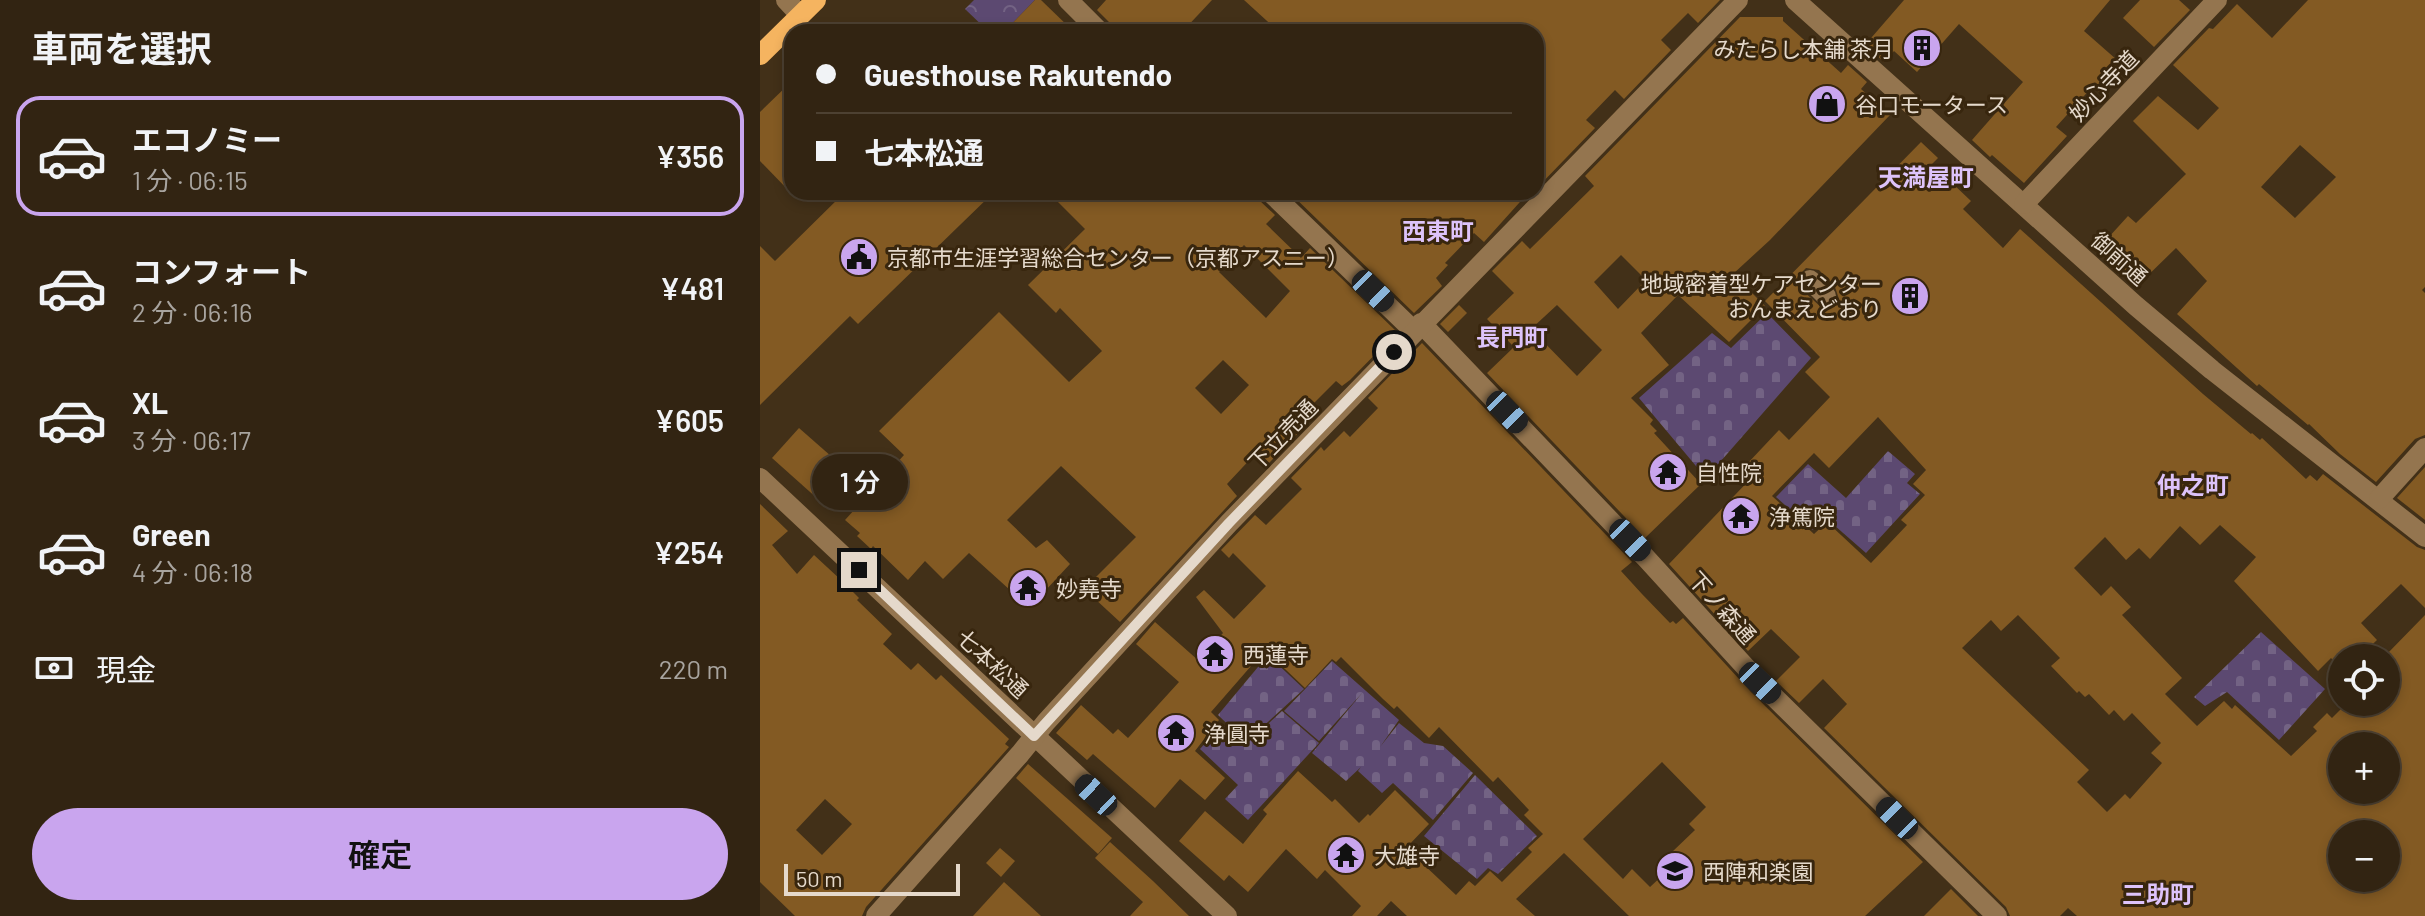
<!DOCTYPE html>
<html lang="ja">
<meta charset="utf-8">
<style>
body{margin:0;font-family:Barlow,"Noto Sans JP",sans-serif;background:#3a2c1b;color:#f1f3f6;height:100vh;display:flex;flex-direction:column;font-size:30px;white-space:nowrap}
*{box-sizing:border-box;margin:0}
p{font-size:26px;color:#a8a49f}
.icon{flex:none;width:44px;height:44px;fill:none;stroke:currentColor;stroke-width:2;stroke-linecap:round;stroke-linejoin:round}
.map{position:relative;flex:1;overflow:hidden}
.side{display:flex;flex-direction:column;background:#322412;width:760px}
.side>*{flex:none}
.guide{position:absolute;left:24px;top:24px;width:760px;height:176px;border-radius:24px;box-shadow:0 4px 12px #0003,0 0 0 2px #4d4132;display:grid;align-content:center;height:176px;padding:0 32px;background:#322412}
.fabs{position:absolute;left:1568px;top:644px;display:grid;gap:16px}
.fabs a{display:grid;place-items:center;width:72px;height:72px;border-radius:50%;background:#322412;box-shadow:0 4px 12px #0003,0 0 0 2px #4d4132;font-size:40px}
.scale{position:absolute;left:24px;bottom:20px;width:176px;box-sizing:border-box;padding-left:8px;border:4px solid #e5d9cb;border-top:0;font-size:22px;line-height:28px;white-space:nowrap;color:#e5d9cb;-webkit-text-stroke:6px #38260e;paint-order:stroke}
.end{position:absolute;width:36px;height:36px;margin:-18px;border:10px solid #e5d9cb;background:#111;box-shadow:0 0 0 4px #111}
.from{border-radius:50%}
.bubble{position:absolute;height:56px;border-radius:28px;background:#322412;box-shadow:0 4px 12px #0003,0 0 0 2px #4d4132;font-size:26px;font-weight:600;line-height:56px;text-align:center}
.car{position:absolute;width:24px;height:48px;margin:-24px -12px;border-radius:10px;box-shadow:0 0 6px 2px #0007;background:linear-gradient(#222 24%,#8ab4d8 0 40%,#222 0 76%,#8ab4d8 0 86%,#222 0)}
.guide b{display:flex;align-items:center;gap:28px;height:76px;font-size:30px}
.guide b+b{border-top:2px solid #4d4132}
.guide i{width:20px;height:20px;background:#f1f3f6}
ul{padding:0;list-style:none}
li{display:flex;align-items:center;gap:24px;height:120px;margin:0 16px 12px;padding:0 16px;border:4px solid transparent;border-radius:24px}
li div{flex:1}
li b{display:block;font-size:30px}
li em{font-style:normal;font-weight:600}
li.selected{border-color:#c9a5ee}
li>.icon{width:72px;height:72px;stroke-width:1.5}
h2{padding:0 32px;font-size:36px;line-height:96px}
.pay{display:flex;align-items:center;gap:20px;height:88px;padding:0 32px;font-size:30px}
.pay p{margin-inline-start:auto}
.action{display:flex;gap:16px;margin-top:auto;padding:16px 32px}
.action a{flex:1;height:92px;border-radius:48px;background:#c9a5ee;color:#111;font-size:32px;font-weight:600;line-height:92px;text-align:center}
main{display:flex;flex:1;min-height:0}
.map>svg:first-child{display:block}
</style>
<main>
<section class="side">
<h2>車両を選択</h2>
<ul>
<li class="selected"><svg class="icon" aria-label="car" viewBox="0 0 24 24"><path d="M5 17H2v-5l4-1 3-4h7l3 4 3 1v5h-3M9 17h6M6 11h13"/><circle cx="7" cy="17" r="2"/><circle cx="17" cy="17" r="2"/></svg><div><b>エコノミー</b><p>1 分 · 06:15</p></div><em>¥356</em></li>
<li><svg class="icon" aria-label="car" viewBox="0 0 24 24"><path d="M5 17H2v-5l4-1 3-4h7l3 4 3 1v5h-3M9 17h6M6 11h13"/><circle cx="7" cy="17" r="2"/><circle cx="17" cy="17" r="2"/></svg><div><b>コンフォート</b><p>2 分 · 06:16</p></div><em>¥481</em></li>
<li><svg class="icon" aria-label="car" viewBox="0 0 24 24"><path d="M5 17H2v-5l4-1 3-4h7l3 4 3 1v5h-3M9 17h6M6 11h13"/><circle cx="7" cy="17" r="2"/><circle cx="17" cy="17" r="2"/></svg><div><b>XL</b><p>3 分 · 06:17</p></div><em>¥605</em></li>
<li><svg class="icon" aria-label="car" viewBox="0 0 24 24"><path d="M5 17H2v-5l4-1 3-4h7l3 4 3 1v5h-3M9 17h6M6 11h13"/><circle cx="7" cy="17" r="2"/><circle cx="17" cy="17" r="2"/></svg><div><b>Green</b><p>4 分 · 06:18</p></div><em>¥254</em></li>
</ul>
<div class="pay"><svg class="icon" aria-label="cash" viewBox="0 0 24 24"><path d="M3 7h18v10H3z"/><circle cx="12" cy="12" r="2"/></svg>現金<p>220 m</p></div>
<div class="action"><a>確定</a></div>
</section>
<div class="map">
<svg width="1665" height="916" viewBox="0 0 1665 916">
<defs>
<pattern id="cemetery-stones" width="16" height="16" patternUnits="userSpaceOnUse" patternTransform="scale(2)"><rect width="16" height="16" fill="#5c4971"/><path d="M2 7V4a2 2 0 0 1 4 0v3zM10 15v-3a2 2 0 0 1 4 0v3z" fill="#736384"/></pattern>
<pattern id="park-crowns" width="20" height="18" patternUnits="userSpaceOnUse" patternTransform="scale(2)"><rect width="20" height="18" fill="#5c4971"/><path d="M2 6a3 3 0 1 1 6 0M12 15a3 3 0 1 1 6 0" fill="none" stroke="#736384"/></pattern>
</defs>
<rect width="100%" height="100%" fill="#423018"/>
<!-- cemetery -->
<g fill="url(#cemetery-stones)">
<path d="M1007 313 1051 358 946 478 879 398 952 333 971 348Z"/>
<path d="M1128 451 1155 474 1147 483 1160 494 1106 553 1066 518 1053 530 1016 497 1048 464 1086 498Z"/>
<path d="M1501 632 1565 689 1519 740 1467 692 1445 706 1434 697Z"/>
<path d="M508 655 544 689 486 742 458 715Z"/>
<path d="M572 661 639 720 620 747 639 723 664 743 683 746 713 773 673 820 633 783 622 793 598 771 601 767 586 781 552 753 603 692 559 741 524 711Z"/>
<path d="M522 711 559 743 488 820 465 799 478 785 440 749 462 724 485 745Z"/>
<path d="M715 775 777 836 738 874 728 868 717 879 664 836Z"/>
</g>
<!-- park -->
<path fill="url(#park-crowns)" d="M214 0H275L244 32H229L205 9Z"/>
<!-- building -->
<g fill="#835a23" fill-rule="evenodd">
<path d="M275 0H281L314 32H244Z"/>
<path d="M346 0H452L422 32H353L350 23 337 10Z"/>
<path d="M484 0H960L938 23 928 13 901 40 911 50 864 99 855 90 826 120 835 128 776 189V32H519Z"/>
<path d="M1144 0H1350L1324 31 1365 67 1341 94 1333 86 1296 127 1307 136 1264 183 1232 155 1230 157 1212 140 1263 82 1199 24 1157 72 1134 51 1124 62 1105 45Z"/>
<path d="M1380 0H1419L1430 10 1394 47 1363 18Z"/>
<path d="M1548 0H1665V287L1662 290 1665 293V435L1655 439 1616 482 1580 454 1549 424 1548 425 1499 384 1497 386 1417 314 1447 281 1416 248 1375 288 1338 249 1368 216 1376 223 1426 174 1373 121 1398 96 1438 130 1459 108 1413 65 1449 28 1453 29 1477 4 1512 38ZM1540 145 1576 177 1535 218 1501 187Z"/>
<path d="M980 17H1023V21L1081 73 1088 65 1107 82 1101 89 1130 115 1010 240 973 274 1005 306 969 342 918 295 881 333 909 365 871 398 893 420 890 424 897 431 894 433 941 484 885 538 727 373 754 347 727 319 754 293 732 271 762 241 770 249 834 186 825 176ZM861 255 886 280 858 309 834 282ZM797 305 842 350 817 376 771 329Z"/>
<path d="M32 81V194L0 161V112Z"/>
<path d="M1161 142 1178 158 1172 164 1211 201 1203 209 1243 248 1260 229 1443 394 1491 434 1492 433 1500 440 1502 438 1546 479 1550 475 1557 481 1563 474 1657 547 1665 550V608L1641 584 1601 623 1617 640 1598 658H1579L1575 662 1571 658 1558 671 1474 581 1496 557 1460 525 1440 545 1420 526 1390 559 1379 548 1366 560 1345 537 1314 568 1341 596 1351 586 1371 607 1362 615 1422 678 1405 694 1437 726 1464 701 1472 709 1475 705 1531 756 1557 731 1553 727 1567 713 1572 718 1588 702H1626V655L1665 615V916H1317L1308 908 1300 916H1250L1246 907 1064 728 1087 704 1063 679 1039 703 1016 681 1040 657 1011 629 988 651 909 564 996 473 987 464 1019 430 1029 440 1070 397 1045 372 1060 357 1005 301ZM1046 268 1059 270 1075 287 1079 299 1075 306 1062 308 1041 289 1037 277ZM1118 417 1166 470 1153 484 1165 495 1141 520 1147 525 1111 563 1067 522 1054 534 1012 496 1054 453 1069 468ZM1258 615 1300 658 1291 666 1317 693 1319 691 1325 697 1329 694 1349 715 1354 710 1364 721 1372 713 1401 743 1391 753 1402 763 1370 799 1365 794 1347 812 1317 782 1329 770 1202 648 1231 620 1241 631ZM1606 731 1620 746H1626V790H1582V767L1576 761 1582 755V746H1591ZM1582 834H1626V878H1612L1606 885 1599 878H1582Z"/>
<path d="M85 192H234L98 324 90 316 0 405V246L15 261Z"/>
<path d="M288 192H497L500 201 515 215 506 224 541 258 550 248 637 332 590 380 582 386 576 381 535 422 542 429 508 464 496 453 467 484 477 496 360 622 334 598 341 590 331 582 376 537 301 466 247 520 276 548 287 540 310 564 272 605 263 597 261 600 209 553 183 579 165 561 148 580 113 546 111 549 97 536 100 533 85 520 144 455 119 431 239 312 309 382 342 351 300 308 296 313 268 285 325 229ZM484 245 530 291 506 318 459 272ZM463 360 489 385 461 414 435 388Z"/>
<path d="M529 192H769L724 242 714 233 685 263 688 265 676 278 682 286 654 313Z"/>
<path d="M699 305 707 313 688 332 680 324Z"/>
<path d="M662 343 872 562 861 571 882 594 910 623 913 621 916 624 923 618 991 692 1163 862 1105 916H869L804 853 756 899 775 916H647L631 901 617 916H592L601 906 565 870 557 879 526 849 488 892 469 875 464 881 419 841 445 811 483 844 507 814 503 810 538 771 572 802 575 799 599 823 608 814 610 816 635 790 669 824 646 848 696 895 709 881 715 886 730 871 742 882 772 852 768 848 783 834 764 815 769 810 738 777 733 782 679 727 669 738 637 706 634 709 623 699 581 657 576 662 572 659 545 688 505 650 451 712 459 720 435 751 465 778 445 800 420 779 395 808 333 754 327 760 296 733 321 705 353 734 358 729 368 738 419 682 376 644 395 622 439 661 463 633 436 597 444 590 474 619 506 586 473 553 469 558 461 550 495 515 506 525 542 489 531 478 561 447 564 451 584 431 590 437 618 408 608 398ZM902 762 946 807 929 824 935 830 912 852 920 859 890 887 872 869 863 879 823 839Z"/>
<path d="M39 428 88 471 59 500 12 458Z"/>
<path d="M1665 467V520L1637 498Z"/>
<path d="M0 504 28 531 12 545 37 574 54 555 81 580 99 598 97 600 132 634 123 644 151 670 158 663 176 680 181 675 249 739 245 744 249 747 106 907 102 916H35L0 882ZM65 799 92 824 62 855 36 830Z"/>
<path d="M268 764 352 838 338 854 256 778Z"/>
<path d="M350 842 393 881 429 916H370L383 902 335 858Z"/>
<path d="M240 848 255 861 241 877 226 863Z"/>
<path d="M244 882 281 916H213Z"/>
<path d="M1191 889 1218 916H1164Z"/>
</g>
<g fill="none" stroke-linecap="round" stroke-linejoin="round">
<!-- minor -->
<g stroke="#94754f" stroke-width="20">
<path d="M26 0 40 15"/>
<path d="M308 0 340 32"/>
<path d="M1035 0 1376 306 1452 370 1665 537"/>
<path d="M510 192 654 331"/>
<path d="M1264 204 1457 0"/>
<path d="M1050 280 1066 296"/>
<path d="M661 323 886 558 1000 683 1237 916"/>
<path d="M0 478 467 916"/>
<path d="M1619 499 1665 448"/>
<path d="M116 916 260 754 286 722 469 523 978 0"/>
</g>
<!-- major -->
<path stroke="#f5b460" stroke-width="20" d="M0 55 56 0"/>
</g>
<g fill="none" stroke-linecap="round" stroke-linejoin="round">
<!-- route -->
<path stroke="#e5d9cb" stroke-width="10" d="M99 570 274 736 469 523 634 352"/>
</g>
<!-- icons -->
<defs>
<symbol id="building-disc" viewBox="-11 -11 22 22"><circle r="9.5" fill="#c9a5ee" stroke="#38260e"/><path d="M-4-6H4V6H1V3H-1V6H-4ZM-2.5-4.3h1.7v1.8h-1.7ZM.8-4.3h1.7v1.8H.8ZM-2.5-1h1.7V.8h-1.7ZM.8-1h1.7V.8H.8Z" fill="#111"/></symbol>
<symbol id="shop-disc" viewBox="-11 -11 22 22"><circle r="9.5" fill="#c9a5ee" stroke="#38260e"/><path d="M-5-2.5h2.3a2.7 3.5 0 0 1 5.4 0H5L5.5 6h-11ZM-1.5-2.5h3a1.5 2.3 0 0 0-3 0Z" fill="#111"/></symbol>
<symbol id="civic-disc" viewBox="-11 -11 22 22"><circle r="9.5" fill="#c9a5ee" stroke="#38260e"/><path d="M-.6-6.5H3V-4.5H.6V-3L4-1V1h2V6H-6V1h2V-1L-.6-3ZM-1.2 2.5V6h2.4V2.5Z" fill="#111"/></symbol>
<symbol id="temple-disc" viewBox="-11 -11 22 22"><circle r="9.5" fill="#c9a5ee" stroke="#38260e"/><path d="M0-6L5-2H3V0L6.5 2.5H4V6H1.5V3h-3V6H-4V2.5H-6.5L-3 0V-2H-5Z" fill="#111"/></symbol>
<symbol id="school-disc" viewBox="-11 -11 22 22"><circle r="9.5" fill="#c9a5ee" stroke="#38260e"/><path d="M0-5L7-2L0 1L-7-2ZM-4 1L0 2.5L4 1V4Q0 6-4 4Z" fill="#111"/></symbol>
</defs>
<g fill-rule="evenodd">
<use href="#building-disc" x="1140" y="26" width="44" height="44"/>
<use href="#shop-disc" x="1045" y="82" width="44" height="44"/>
<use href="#civic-disc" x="77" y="235" width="44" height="44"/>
<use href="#building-disc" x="1128" y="274" width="44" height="44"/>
<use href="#temple-disc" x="886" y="450" width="44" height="44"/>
<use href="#temple-disc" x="959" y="494" width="44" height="44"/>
<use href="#temple-disc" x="246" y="566" width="44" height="44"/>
<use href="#temple-disc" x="433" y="632" width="44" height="44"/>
<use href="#temple-disc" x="394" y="711" width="44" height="44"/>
<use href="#temple-disc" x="564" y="833" width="44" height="44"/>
<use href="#school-disc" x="893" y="849" width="44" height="44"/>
</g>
<g text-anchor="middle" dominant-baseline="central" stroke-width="6" stroke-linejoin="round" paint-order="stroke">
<!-- poi labels -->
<g font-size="22" fill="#e5d9cb" stroke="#38260e" text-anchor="start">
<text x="1134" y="48" text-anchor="end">みたらし本舗 茶月</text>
<text x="1095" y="104">谷口モータース</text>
<text x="127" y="257">京都市生涯学習総合センター（京都アスニー）</text>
<text x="1122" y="283" text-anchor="end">地域密着型ケアセンター<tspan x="1122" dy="25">おんまえどおり</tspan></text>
<text x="936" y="472">自性院</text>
<text x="1009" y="516">浄篤院</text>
<text x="296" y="588">妙堯寺</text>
<text x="483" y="654">西蓮寺</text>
<text x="444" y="733">浄圓寺</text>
<text x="614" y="855">大雄寺</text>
<text x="943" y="871">西陣和楽園</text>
</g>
<!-- street labels -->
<g font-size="22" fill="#e5d9cb" stroke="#38260e">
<text transform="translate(1343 85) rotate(-46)">妙心寺道</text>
<text transform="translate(1360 258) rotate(42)">御前通</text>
<text transform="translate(522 434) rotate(-46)">下立売通</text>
<text transform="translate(963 607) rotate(48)">下ノ森通</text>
<text transform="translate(233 663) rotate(43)">七本松通</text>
</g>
<!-- neighbourhood labels -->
<g font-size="24" font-weight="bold" fill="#ddc3fa" stroke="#38260e">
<text x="1166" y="176">天満屋町</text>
<text x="678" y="230">西東町</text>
<text x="752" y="336">長門町</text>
<text x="1433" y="484">仲之町</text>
<text x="1398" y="893">三助町</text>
</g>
</g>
</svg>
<div class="fabs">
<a><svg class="icon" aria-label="locate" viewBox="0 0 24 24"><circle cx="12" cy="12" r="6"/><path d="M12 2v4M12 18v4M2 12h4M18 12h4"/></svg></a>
<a>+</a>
<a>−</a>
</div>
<div class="scale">50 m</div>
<i class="end from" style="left:634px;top:352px"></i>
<i class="end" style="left:99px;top:570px"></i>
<div class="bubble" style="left:52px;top:454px;width:96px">1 分</div>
<i class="car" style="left:613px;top:291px;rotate:134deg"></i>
<i class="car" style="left:747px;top:412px;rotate:136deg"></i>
<i class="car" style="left:870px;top:540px;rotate:136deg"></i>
<i class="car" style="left:1000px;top:683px;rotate:134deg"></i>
<i class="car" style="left:336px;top:795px;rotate:313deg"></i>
<i class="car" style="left:1137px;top:818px;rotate:315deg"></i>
<div class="guide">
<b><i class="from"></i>Guesthouse Rakutendo</b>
<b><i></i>七本松通</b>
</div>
</div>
</main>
